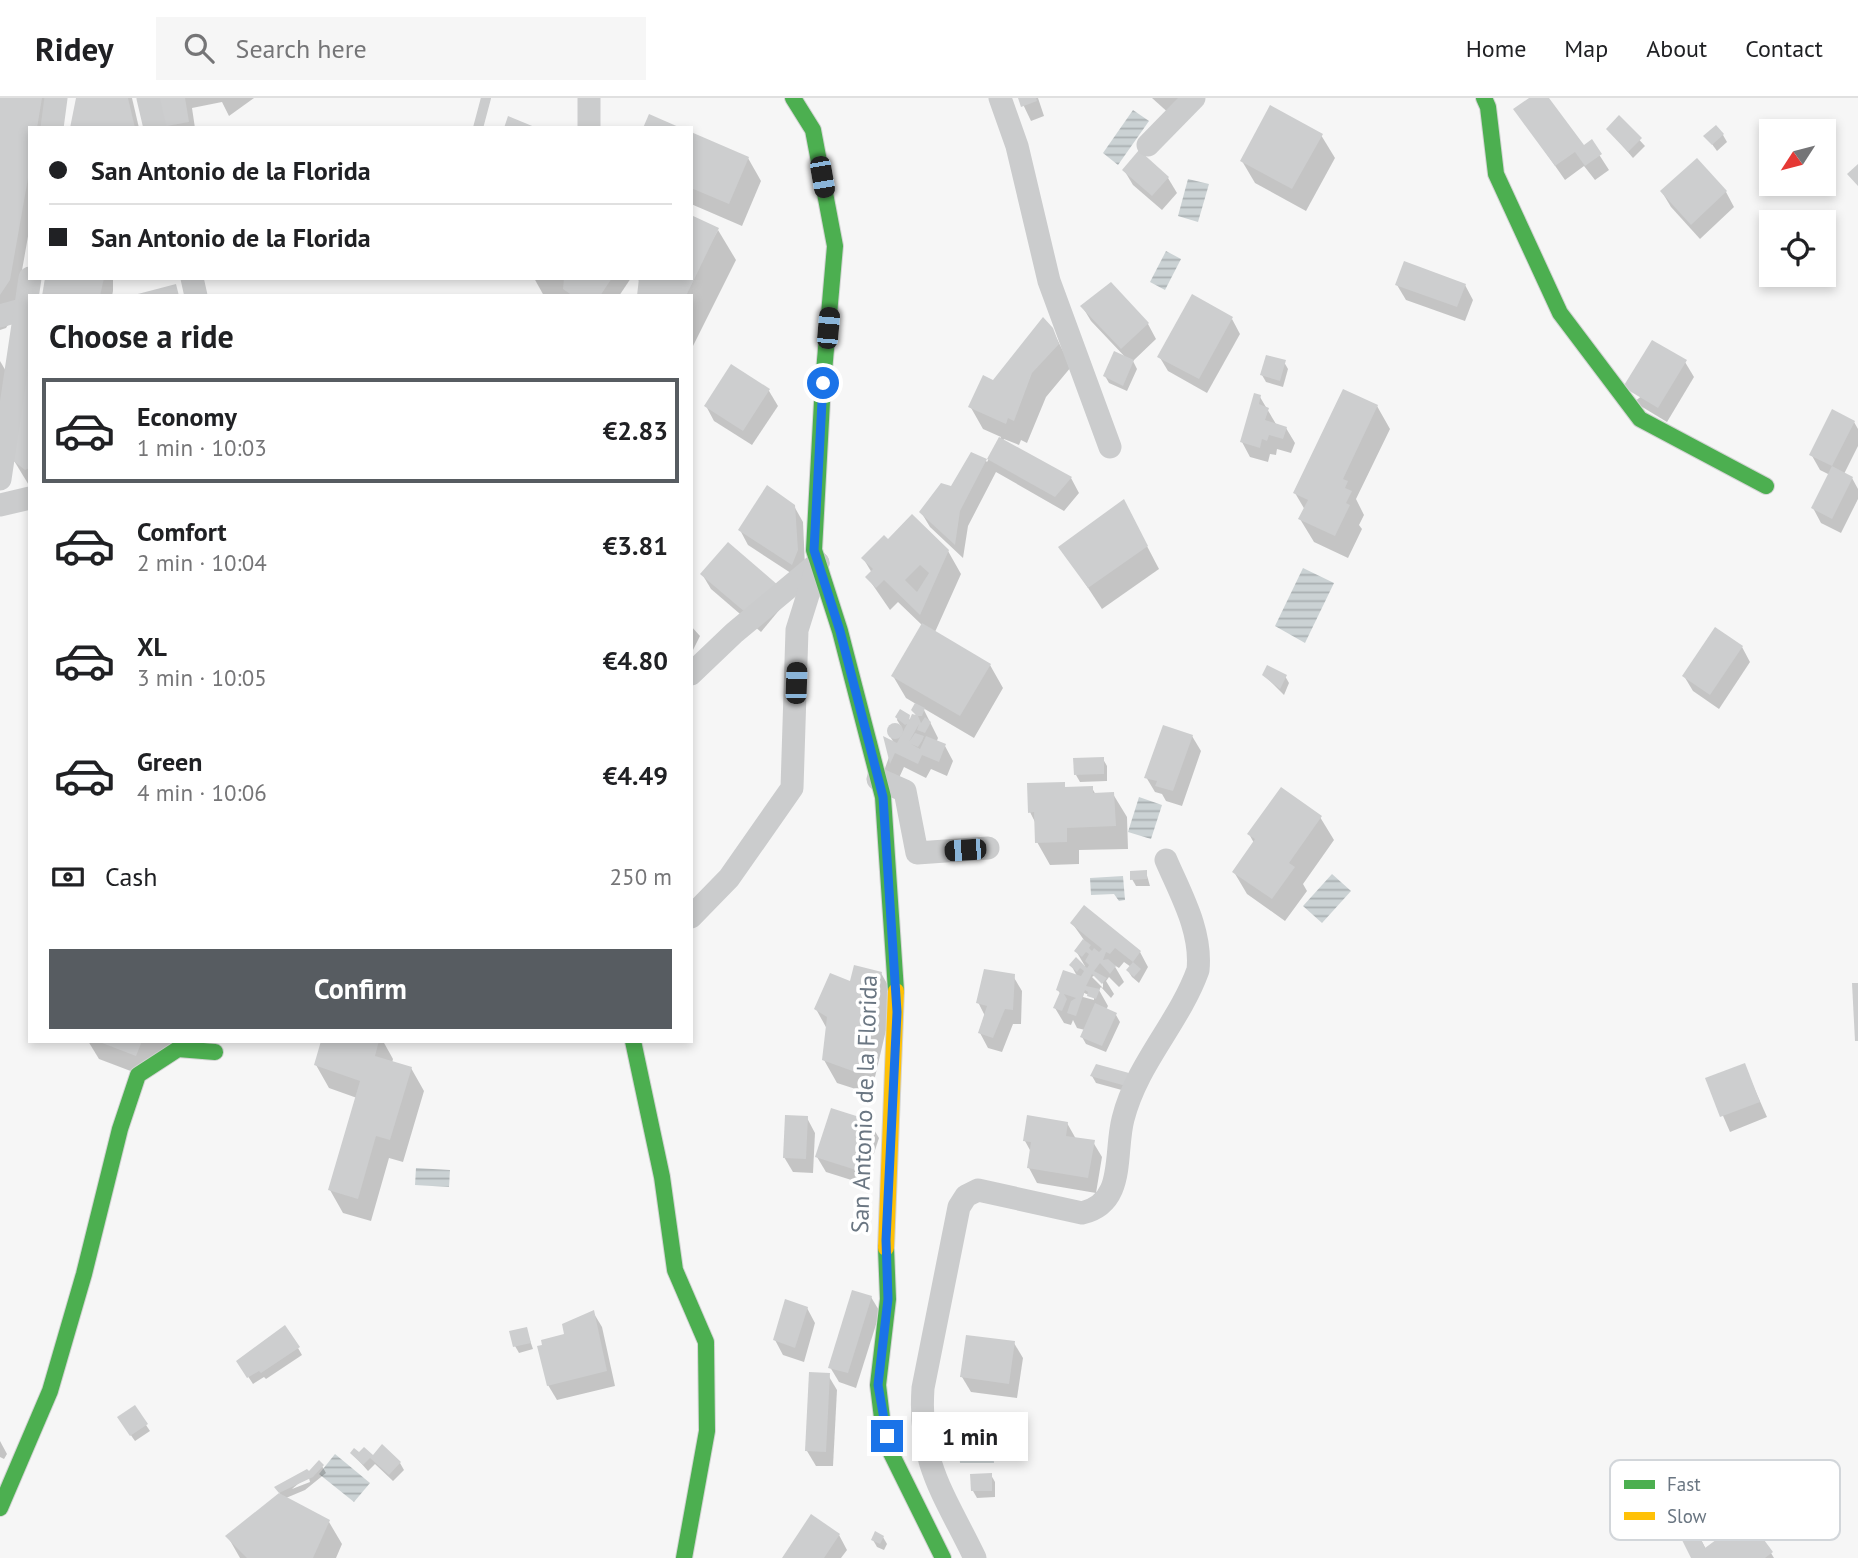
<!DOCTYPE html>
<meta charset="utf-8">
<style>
body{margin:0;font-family:"PT Sans",sans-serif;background:#f6f6f6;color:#202124;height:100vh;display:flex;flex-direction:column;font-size:26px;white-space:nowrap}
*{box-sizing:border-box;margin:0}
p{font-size:23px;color:#757577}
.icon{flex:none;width:38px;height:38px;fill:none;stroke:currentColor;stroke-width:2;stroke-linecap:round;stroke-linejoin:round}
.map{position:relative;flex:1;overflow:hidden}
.drawer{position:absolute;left:28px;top:196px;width:665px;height:749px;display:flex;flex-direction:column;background:#fff;border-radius:0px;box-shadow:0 4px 10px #0003}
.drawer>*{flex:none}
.top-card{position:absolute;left:28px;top:28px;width:665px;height:154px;border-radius:0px;box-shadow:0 4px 10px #0003;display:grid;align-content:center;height:154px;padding:0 21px;background:#fff}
.needle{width:46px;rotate:234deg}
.fabs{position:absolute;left:1759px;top:21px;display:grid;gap:14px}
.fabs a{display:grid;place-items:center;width:77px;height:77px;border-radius:0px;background:#fff;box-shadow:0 4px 10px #0003;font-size:35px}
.end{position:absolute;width:32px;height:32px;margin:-16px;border:9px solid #1a73e8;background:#fff;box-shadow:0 0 0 4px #fff}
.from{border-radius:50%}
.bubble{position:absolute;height:49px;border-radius:0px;background:#fff;box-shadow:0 4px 10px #0003;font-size:23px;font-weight:700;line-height:49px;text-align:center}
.car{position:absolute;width:21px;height:42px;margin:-21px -10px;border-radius:9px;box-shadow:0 0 5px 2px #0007;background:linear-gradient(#222 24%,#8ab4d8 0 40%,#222 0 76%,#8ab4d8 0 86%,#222 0)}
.top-card b{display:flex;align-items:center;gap:24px;height:66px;font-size:26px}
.top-card b+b{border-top:2px solid #e0e0e0}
.top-card i{width:18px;height:18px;background:#202124}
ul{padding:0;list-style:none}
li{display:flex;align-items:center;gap:21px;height:105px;margin:0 14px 10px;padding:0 7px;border:4px solid transparent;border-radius:0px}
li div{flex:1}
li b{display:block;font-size:26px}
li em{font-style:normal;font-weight:700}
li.on{border-color:#575c61}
li>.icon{width:63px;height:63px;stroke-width:1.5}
h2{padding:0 21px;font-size:32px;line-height:84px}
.pay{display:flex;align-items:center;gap:18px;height:77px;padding:0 21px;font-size:26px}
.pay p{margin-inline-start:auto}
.button{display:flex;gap:14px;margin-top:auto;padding:14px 21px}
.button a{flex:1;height:80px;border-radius:0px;background:#575c61;color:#fff;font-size:28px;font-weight:700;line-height:80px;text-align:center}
header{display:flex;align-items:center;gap:42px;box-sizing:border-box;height:98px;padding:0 35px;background:#fff;border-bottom:2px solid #e0e0e0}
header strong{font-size:33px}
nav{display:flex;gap:38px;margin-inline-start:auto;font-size:24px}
.search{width:490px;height:63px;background:#f6f6f6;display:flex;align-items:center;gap:18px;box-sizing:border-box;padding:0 24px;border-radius:0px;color:#757577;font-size:26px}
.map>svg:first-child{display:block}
</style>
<header>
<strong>Ridey</strong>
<div class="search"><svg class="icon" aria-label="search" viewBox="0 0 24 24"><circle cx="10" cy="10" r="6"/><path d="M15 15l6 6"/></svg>Search here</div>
<nav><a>Home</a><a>Map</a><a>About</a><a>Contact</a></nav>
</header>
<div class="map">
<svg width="1858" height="1460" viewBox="0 0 1858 1460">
<defs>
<pattern id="water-rules" width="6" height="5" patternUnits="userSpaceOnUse" patternTransform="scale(1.75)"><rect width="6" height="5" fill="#cbd2d4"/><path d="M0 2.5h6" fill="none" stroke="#a9afb1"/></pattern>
</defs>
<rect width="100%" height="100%" fill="#f6f6f6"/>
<!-- water -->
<g fill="url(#water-rules)">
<path d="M1133 12 1149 23 1118 67 1103 55Z"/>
<path d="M1188 81 1209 86 1198 124 1178 118Z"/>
<path d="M1166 153 1181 161 1165 192 1150 184Z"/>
<path d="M1303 470 1334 485 1305 545 1275 528Z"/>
<path d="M1139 699 1162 707 1151 741 1128 734Z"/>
<path d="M1332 776 1351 793 1322 825 1303 808Z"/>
<path d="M1123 778 1125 802 1119 803 1114 796 1091 797 1090 780Z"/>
<path d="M416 1070 450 1072 449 1089 415 1087Z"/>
<path d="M959 1347H993L994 1365H960Z"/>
<path d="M335 1356 370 1385 354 1404 319 1376Z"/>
</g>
<!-- shadow -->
<g fill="#0003" fill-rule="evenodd">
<path d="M0 0H61L59 30H30V127L20 184 22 205 6 230 0 232Z"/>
<path d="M77 0H132L139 30H72Z"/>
<path d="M152 0H254L229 18 222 4 192 10 195 30H158Z"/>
<path d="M1020 0H1038L1044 18 1031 23Z"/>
<path d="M1152 0H1203L1172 18Z"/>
<path d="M1532 0H1547L1584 49 1591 44 1609 72 1595 82 1584 68 1565 82 1516 12Z"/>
<path d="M1619 20 1645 48 1633 60 1608 31Z"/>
<path d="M691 36 748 60 761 83 742 128 691 106Z"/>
<path d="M1321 37 1335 60 1306 113 1255 85 1242 63Z"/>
<path d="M1723 37 1727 44 1717 53 1706 38Z"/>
<path d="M1124 72 1168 80 1177 95 1162 112 1133 87Z"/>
<path d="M1662 94H1726L1734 109 1700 141 1671 109Z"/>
<path d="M718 132 736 162 691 252V198H639L640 183 634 180H691Z"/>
<path d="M47 180H113V193L112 198H43Z"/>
<path d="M534 180H631L619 198H544Z"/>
<path d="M1397 187H1465L1473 202 1465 223 1406 202Z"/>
<path d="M1082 208 1148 226 1156 241 1133 263 1137 271 1127 293 1109 285 1105 278 1127 261 1091 223Z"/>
<path d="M1232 221 1240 236 1207 295 1168 273 1159 258Z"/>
<path d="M1052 231 1071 269 1046 299 1027 345 1021 342 1019 347 1004 341 1003 343 1071 380 1079 395 1064 413 996 374 968 428 963 460 930 429 921 414 985 362 987 364 1001 339 983 331 970 308Z"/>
<path d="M0 263 10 280 0 330Z"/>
<path d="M1284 264 1288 271 1283 289 1266 284 1262 277Z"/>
<path d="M1685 264 1694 279 1667 324 1634 304Z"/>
<path d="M731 268 769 293 778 308 752 347 714 323 706 308Z"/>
<path d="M30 272V389L13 361Z"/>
<path d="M1260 299 1276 326 1286 330 1295 345 1291 355 1277 351 1276 357 1270 356 1268 364 1250 359 1242 344Z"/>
<path d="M1377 308 1390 331 1356 401 1364 417 1359 427 1362 431 1348 460 1314 444 1300 421 1305 412 1295 395Z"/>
<path d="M1854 324 1858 331V348L1844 376 1852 380 1858 391V401L1841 435 1821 425 1813 410 1830 377 1820 372 1811 356Z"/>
<path d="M1124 404 1159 471 1102 511 1061 449Z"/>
<path d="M794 408 803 424 805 468 800 481 748 447 740 432Z"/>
<path d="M888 443 948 453 961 476 935 534 990 567 1003 590 974 640 923 610 938 640 936 645 945 648 953 663 947 678 931 671 926 680 904 669 899 680 884 673 894 645 888 635 893 626 902 630 897 622 899 615 912 623 916 616V606L906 600 893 578 923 528 898 504 890 512 868 480 872 475 863 460Z"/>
<path d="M702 476 786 504 761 534 711 491Z"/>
<path d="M691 528 700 538 691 556Z"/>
<path d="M1742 549 1750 564 1719 611 1693 593 1684 578Z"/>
<path d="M1264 577 1285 578 1289 585 1284 597Z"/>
<path d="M1192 638 1201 653 1182 708 1166 703 1162 696 1155 694 1146 679Z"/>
<path d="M1103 661 1107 668V683L1080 684 1076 677Z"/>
<path d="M1064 686 1066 691 1092 690 1096 697 1113 696 1127 719 1128 751 1079 752V766L1050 767 1037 744 1036 726 1030 714Z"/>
<path d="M1320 719 1334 742 1303 786 1307 793 1285 823 1247 796 1234 774 1254 745 1249 736Z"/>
<path d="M1146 774 1150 788H1136L1132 781Z"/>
<path d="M1072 825 1140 854 1148 869 1139 885 1132 879 1128 873 1131 869 1124 864 1119 870 1114 867 1124 884 1119 889 1109 879 1106 883 1114 896 1111 900 1101 889 1099 892 1108 908 1106 912 1116 917 1120 924 1106 954 1086 946 1082 939 1085 932 1077 930 1073 922 1071 927 1064 925 1055 910 1061 897 1058 892 1077 878 1071 867 1085 868 1076 853 1084 842ZM1095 877 1103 885V890L1092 879ZM1084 895 1094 899V902L1083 899Z"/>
<path d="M881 875 894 898 871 996 837 985 824 962 827 931 816 911 851 885Z"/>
<path d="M1013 878 1022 893 1021 926H1013L1002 954 988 950 980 935 985 918 978 904Z"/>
<path d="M88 943H184L149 980 99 961Z"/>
<path d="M323 943H383L393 961 392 965 411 970 424 993 403 1064 389 1060 371 1123 343 1115 330 1092 357 1000 329 990 316 967Z"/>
<path d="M1744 967 1767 1019 1730 1034 1707 981Z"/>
<path d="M1128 977 1129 994 1096 985 1092 978Z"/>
<path d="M807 1020 815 1035 813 1075 793 1074 784 1059Z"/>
<path d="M870 1025 879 1040 864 1086 826 1074 817 1059Z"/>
<path d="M1067 1025 1076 1041 1093 1044 1102 1059 1096 1095 1037 1085 1029 1070 1031 1054 1025 1043Z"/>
<path d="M871 1199 880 1214 856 1290 839 1284 830 1269Z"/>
<path d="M807 1210 815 1225 804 1264 783 1257 775 1242Z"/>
<path d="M593 1214 602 1229 615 1288 557 1302 548 1287 566 1237Z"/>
<path d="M526 1231 533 1251 519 1255 515 1248Z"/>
<path d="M1014 1245 1023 1260 1017 1300 971 1294 962 1279Z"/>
<path d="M298 1250 302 1257 266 1281 264 1279 253 1286 238 1263Z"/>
<path d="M828 1277 837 1292 833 1368H816L807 1353Z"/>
<path d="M123 1326 146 1327 150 1333 135 1343Z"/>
<path d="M0 1343 7 1356 4 1361 0 1359Z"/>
<path d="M352 1355 400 1365 404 1372 393 1383 375 1366 368 1373Z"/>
<path d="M322 1368 326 1375 305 1392 286 1400 329 1424 342 1446 336 1460H240L228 1439 280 1396 277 1389ZM309 1380 310 1384 292 1391 299 1385Z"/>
<path d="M991 1377 995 1384V1399L977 1400 973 1393Z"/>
<path d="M1685 1412 1706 1451 1771 1455 1774 1460H1693Z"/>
<path d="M839 1437 847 1452 841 1460H784Z"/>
<path d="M883 1439 887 1446 884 1452 877 1449 873 1442Z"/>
</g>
<!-- building -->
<g fill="#cdcecf" fill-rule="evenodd">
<path d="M0 0H42L37 30H30V69L10 182 0 197Z"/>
<path d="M76 0H128L135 30H70Z"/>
<path d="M150 0H185L189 24 156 30Z"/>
<path d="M1018 0H1036L1037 3 1021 9Z"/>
<path d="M1529 0H1549L1584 47 1592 41 1602 56 1585 68 1575 54 1555 68 1513 11Z"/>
<path d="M1270 7 1323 36 1292 91 1240 63Z"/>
<path d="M649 16 681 30H643Z"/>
<path d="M1619 17 1642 40 1628 54 1606 31Z"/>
<path d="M508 18 537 30H504Z"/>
<path d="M1716 27 1724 36 1712 47 1703 38Z"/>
<path d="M691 34 749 59 729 106 691 90Z"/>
<path d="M1139 52 1169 79 1152 98 1122 72Z"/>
<path d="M1697 60 1727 93 1691 127 1660 93Z"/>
<path d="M1858 66V88L1847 76Z"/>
<path d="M691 117 719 130 686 198H637L639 180H691Z"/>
<path d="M1404 163 1466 186 1457 209 1395 187Z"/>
<path d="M45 180H104L100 198H42Z"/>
<path d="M564 180H612L600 198H573L563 191Z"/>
<path d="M1111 184 1149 225 1121 251 1080 208Z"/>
<path d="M176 186 179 198H134V197Z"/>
<path d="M1192 196 1233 219 1199 281 1157 259Z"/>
<path d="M1043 219 1053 230 1059 246 1032 275 1014 323 1008 320 1006 326 968 309 983 277 993 282Z"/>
<path d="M1652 242 1687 262 1658 310 1623 289Z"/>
<path d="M1114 253 1134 262 1123 288 1103 278Z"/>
<path d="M1266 257 1286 262 1280 283 1260 277Z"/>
<path d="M731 266 770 291 743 333 704 308Z"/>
<path d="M28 269 30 370 25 372 11 361Z"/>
<path d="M1343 291 1378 307 1343 381 1348 383 1345 390 1352 393 1346 405 1350 407 1335 438 1298 421 1308 402 1293 395Z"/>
<path d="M1254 295 1261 297 1259 306 1269 310 1265 322 1287 329 1283 341 1269 337 1267 343 1262 341 1260 350 1240 344Z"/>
<path d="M1832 311 1855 323 1832 368 1809 357Z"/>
<path d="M999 339 1072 379 1055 399 987 361Z"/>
<path d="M971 354 987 361 960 413 955 447 919 414 941 385 951 388Z"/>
<path d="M1832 368 1853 379 1832 421 1811 410Z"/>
<path d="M767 387 795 407 798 452 792 467 738 432Z"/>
<path d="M1124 401 1148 448 1088 490 1058 449Z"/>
<path d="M912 416 949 452 920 517 884 482 876 490 865 479 873 471 861 460 884 437 888 441ZM920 467 929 475 917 494 905 482Z"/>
<path d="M728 444 779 488 752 520 700 476Z"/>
<path d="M922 525 991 566 960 618 891 578Z"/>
<path d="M1715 529 1743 548 1710 597 1682 578Z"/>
<path d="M1267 567 1287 577 1280 591 1262 577Z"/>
<path d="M915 605 925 610 922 618H918L921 625 925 619 931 624 925 635 917 632 919 626 909 644 915 635 924 638 922 643 918 649 911 646 920 651 926 638 946 646 939 664 922 657 918 666 895 655 890 666 883 638 897 645 907 626 905 627 895 619 900 611 910 617 909 623 912 616 916 617 911 612Z"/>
<circle cx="895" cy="633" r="8"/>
<path d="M1163 627 1193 637 1173 693 1155 688 1157 683 1144 680Z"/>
<path d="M1104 659V676L1074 677 1073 660Z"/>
<path d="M1065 684V689L1093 688V695L1114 694 1116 728 1067 730V744L1035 745 1034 714 1028 715 1027 685Z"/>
<path d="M1281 689 1322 718 1289 765 1295 769 1272 801 1232 774 1255 741 1247 736Z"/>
<path d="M1147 772V781L1130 782V773Z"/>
<path d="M1084 807 1141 853 1133 864 1115 850 1110 856 1106 854 1103 862 1108 861 1116 868 1110 876 1100 865 1094 873 1107 880 1102 886 1092 876 1086 888 1100 891 1096 901 1087 898 1088 894 1085 892 1076 918 1067 915 1071 903 1076 900 1064 896 1067 901 1062 913 1053 910 1060 894 1056 892 1063 872 1081 878 1084 873 1080 870 1077 874 1069 867 1076 859 1087 870 1089 867 1085 863 1089 856 1086 854 1082 859 1074 853 1083 841 1091 847 1089 850 1092 853 1094 850 1099 854 1102 851 1070 825Z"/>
<path d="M1133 864 1141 871 1134 879 1126 872Z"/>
<path d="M854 867 882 874 858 975 822 962 827 919 814 911 830 875 850 883Z"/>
<path d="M984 871 1015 876 1013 912 1005 911 993 940 978 935 987 908 976 905Z"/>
<path d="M1852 885H1858V943H1855Z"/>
<path d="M1095 905 1117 915 1102 948 1080 939Z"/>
<path d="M97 943H142L136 958Z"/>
<path d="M321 943H379L375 958 412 969 390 1042 376 1038 358 1101 328 1092 360 983 314 967Z"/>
<path d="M1745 965 1760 1004 1720 1019 1705 980Z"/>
<path d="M1096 966 1129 975 1126 988 1090 978Z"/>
<path d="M831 1010 872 1023 856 1072 815 1059Z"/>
<path d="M785 1017 808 1018 806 1061 783 1060Z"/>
<path d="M1027 1017 1068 1024 1066 1038 1095 1042 1088 1080 1027 1070 1031 1044 1023 1043Z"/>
<path d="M852 1192 872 1198 848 1275 828 1270Z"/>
<path d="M785 1201 808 1209 795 1250 773 1242Z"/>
<path d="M594 1212 607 1273 547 1288 537 1248 542 1247 541 1242 564 1236 562 1226Z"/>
<path d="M285 1227 300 1249 261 1275 259 1273 247 1280 236 1263Z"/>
<path d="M527 1229 531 1245 513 1249 509 1233Z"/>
<path d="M966 1237 1015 1243 1009 1286 960 1279Z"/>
<path d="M809 1274 830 1275 826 1354 805 1353Z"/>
<path d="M135 1307 148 1326 130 1338 117 1319Z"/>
<path d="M382 1346 401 1364 389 1377 370 1360 363 1367 350 1355 354 1350 359 1354 364 1349 373 1357Z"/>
<path d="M319 1362 324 1367 313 1379 279 1395 274 1389 307 1371 309 1373Z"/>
<path d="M992 1375V1393H971L970 1376Z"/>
<path d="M279 1395 330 1422 313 1460H247L225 1438Z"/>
<path d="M1686 1410 1705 1450 1747 1419 1773 1454 1765 1460H1691L1671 1420Z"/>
<path d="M811 1416 840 1436 824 1460H782Z"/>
<path d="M875 1433 884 1438 880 1446 871 1442Z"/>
</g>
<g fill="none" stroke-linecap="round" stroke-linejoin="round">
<defs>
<g id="fast">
<path d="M793 0 813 32 835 148 823 285 814 452 840 533 883 699 896 893"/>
<path d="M1484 0 1488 9 1496 76 1560 215 1640 321 1766 388"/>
<path d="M633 943 662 1079 675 1172 706 1244 707 1333 684 1460"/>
<path d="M886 1150 888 1201 878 1287 882 1320 891 1355 943 1460"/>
<path d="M0 1410 50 1293 84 1176 120 1031 138 977 178 951 215 954"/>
</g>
<path id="slow" d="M886 1150 896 893"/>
</defs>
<!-- fast casing -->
<use href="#fast" stroke="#d3d4d4" stroke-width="18"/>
<!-- slow casing -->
<use href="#slow" stroke="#d3d4d4" stroke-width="18"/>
<!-- lane -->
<path stroke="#cbcccd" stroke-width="10" d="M478 30 486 0"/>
<!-- street -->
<g stroke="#cbcccd" stroke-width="23">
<path d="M148 0 155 30"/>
<path d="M589 0V30"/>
<path d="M1000 0 1017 48 1049 183 1110 349"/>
<path d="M52 30 56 0"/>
<path d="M1148 47 1194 0"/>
<path d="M192 180 196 198"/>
<path d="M0 218 25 211"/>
<path d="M0 381 30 180"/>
<path d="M0 407 30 400"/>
<path d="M691 576 734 535 818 465"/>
<path d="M878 681 905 693 917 755 988 750"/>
<path d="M691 819 729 780 792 690 797 532 818 465"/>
<path d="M975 1460C944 1396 918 1365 923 1290L959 1109 966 1098 978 1092 1082 1115C1126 1105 1114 1056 1123 1021 1137 965 1179 925 1198 872 1202 833 1181 797 1166 762"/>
</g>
<!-- fast -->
<use href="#fast" stroke="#4caf50" stroke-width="16"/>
<!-- slow -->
<use href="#slow" stroke="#ffc107" stroke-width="16"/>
</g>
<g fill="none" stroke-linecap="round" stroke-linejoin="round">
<!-- route -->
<path stroke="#1a73e8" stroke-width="9" d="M823 285 814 452 840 533 883 699 897 914 886 1142 888 1201 878 1287 887 1338"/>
</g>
<g text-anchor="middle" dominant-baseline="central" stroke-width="7" stroke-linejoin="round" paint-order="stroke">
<!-- street labels -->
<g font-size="24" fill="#6a7682" stroke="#fff">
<text transform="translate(864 1006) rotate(-88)">San Antonio de la Florida</text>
</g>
</g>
<!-- legend -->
<rect x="1610" y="1362" width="230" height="80" rx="10" fill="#fff" stroke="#d2d6da" stroke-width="2"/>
<rect x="1624" y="1382" width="31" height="9" fill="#4caf50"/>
<rect x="1624" y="1414" width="31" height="8" fill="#ffc107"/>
<g font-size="19" fill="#6a7682">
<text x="1667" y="1393">Fast</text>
<text x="1667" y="1425">Slow</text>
</g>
</svg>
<div class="fabs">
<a><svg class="needle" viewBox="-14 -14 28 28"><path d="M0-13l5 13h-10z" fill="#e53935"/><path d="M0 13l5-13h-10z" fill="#757577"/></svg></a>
<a><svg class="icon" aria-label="locate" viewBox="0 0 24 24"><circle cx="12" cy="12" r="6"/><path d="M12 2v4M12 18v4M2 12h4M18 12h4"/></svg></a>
</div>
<i class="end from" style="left:823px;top:285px"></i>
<i class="end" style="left:887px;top:1338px"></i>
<div class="bubble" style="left:912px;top:1314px;width:116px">1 min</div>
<i class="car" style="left:822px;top:79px;rotate:170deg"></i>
<i class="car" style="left:828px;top:230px;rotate:5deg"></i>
<i class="car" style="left:796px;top:585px;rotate:2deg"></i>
<i class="car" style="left:965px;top:752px;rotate:266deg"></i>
<div class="top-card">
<b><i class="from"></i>San Antonio de la Florida</b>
<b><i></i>San Antonio de la Florida</b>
</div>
<section class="drawer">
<h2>Choose a ride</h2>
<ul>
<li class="on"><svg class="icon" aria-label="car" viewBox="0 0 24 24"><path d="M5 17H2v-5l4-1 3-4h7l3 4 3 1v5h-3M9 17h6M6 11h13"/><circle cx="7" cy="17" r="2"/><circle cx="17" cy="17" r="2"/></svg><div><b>Economy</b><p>1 min · 10:03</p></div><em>€2.83</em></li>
<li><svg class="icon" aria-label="car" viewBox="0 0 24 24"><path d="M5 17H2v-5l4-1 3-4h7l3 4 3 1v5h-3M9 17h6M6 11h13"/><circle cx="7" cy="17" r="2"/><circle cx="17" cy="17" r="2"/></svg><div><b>Comfort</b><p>2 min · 10:04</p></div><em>€3.81</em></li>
<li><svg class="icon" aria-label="car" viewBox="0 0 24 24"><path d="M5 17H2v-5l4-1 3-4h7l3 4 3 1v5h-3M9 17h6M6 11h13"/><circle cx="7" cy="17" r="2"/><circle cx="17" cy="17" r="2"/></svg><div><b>XL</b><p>3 min · 10:05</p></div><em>€4.80</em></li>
<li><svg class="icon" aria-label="car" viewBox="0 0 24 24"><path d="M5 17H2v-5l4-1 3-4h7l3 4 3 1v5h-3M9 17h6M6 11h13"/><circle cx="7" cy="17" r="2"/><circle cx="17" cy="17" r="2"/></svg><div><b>Green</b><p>4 min · 10:06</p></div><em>€4.49</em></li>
</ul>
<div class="pay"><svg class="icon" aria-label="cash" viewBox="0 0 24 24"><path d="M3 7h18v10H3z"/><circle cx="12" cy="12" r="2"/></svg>Cash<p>250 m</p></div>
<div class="button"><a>Confirm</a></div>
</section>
</div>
